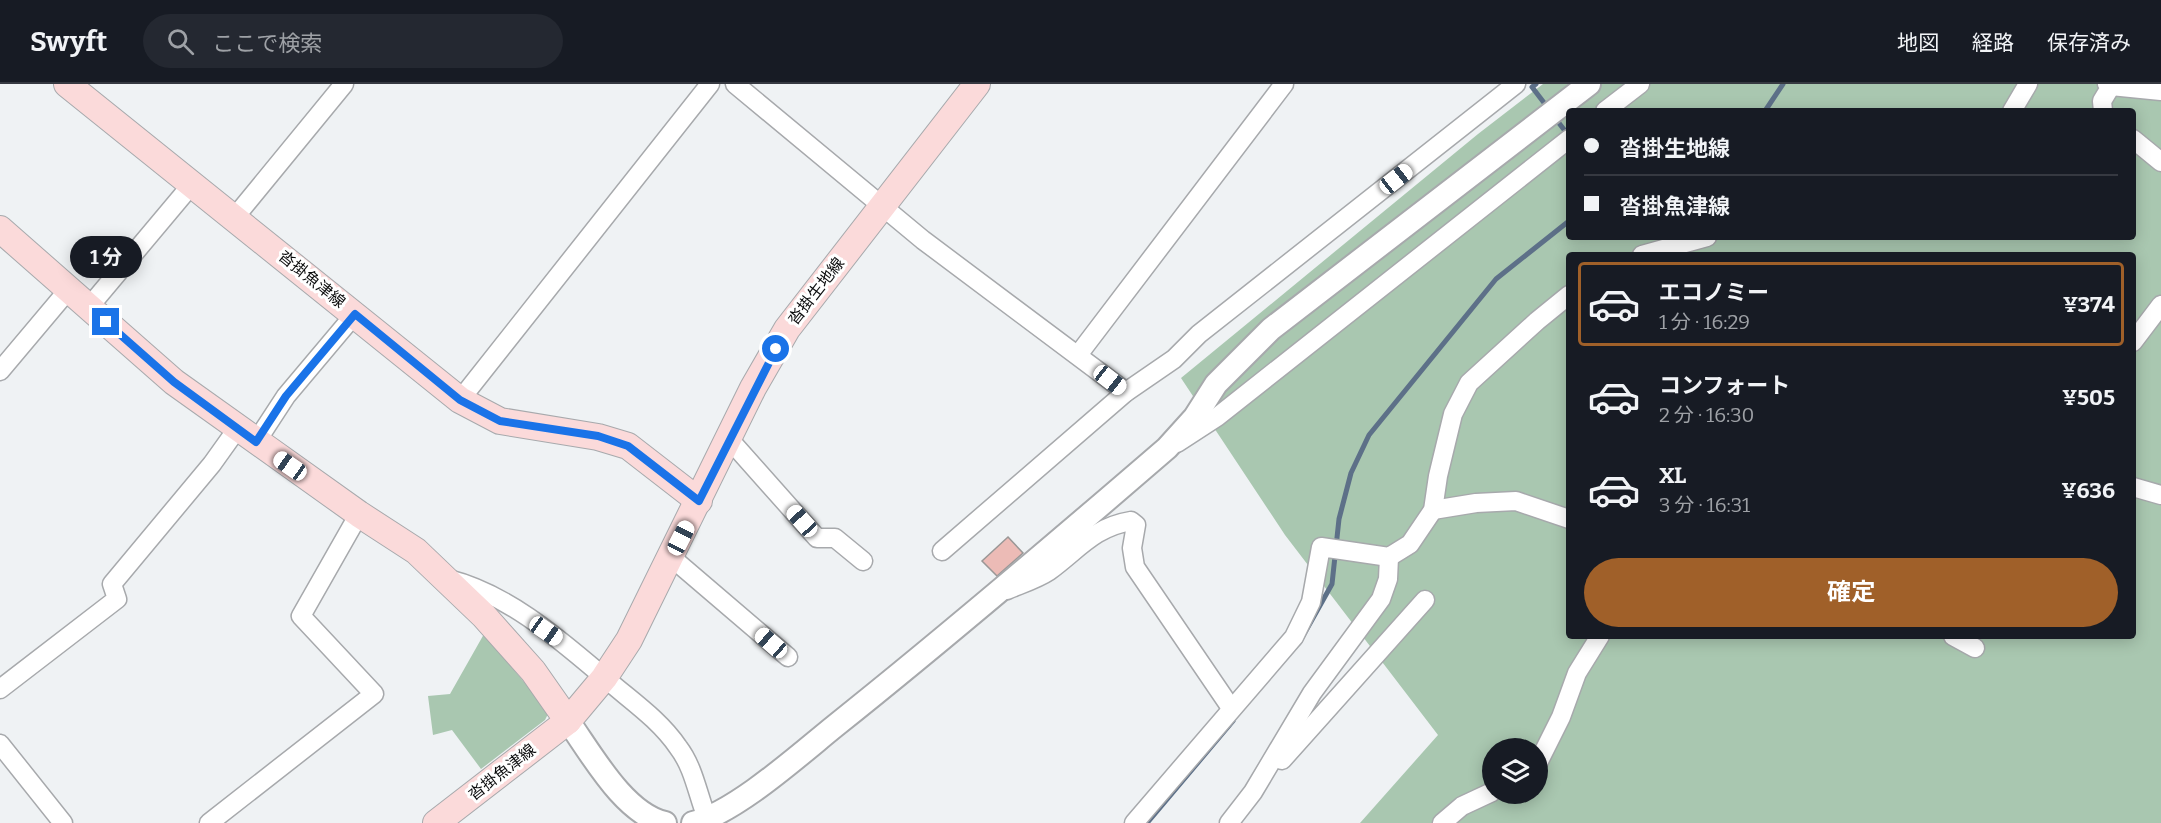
<!DOCTYPE html>
<html lang="ja">
<meta charset="utf-8">
<style>
body{margin:0;font-family:Bitter,"Noto Sans JP",serif;background:#242831;color:#f1f3f6;height:100vh;display:flex;flex-direction:column;font-size:22px;white-space:nowrap}
*{box-sizing:border-box;margin:0}
p{font-size:20px;color:#9ea1a6}
.icon{flex:none;width:33px;height:33px;fill:none;stroke:currentColor;stroke-width:2;stroke-linecap:round;stroke-linejoin:round}
.map{position:relative;flex:1;overflow:hidden}
.drawer{position:absolute;left:1566px;top:168px;width:570px;height:387px;display:flex;flex-direction:column;background:#171b24;border-radius:6px;box-shadow:0 3px 15px #0003}
.drawer>*{flex:none}
.hud{position:absolute;left:1566px;top:24px;width:570px;height:132px;border-radius:6px;box-shadow:0 3px 15px #0003;display:grid;align-content:center;height:132px;padding:0 18px;background:#171b24}
.buttons{position:absolute;left:1482px;top:654px;display:grid;gap:12px}
.buttons a{display:grid;place-items:center;width:66px;height:66px;border-radius:50%;background:#171b24;box-shadow:0 3px 15px #0003;font-size:30px}
.end{position:absolute;width:27px;height:27px;margin:-14px;border:8px solid #1a73e8;background:#fff;box-shadow:0 0 0 3px #fff}
.from{border-radius:50%}
.bubble{position:absolute;height:42px;border-radius:21px;background:#171b24;box-shadow:0 3px 15px #0003;font-size:20px;font-weight:700;line-height:42px;text-align:center}
.car{position:absolute;width:18px;height:36px;margin:-18px -9px;border-radius:8px;box-shadow:0 0 4px 2px #0007;background:linear-gradient(#fff 24%,#345 0 40%,#fff 0 76%,#345 0 86%,#fff 0)}
.hud b{display:flex;align-items:center;gap:21px;height:57px;font-size:22px}
.hud b+b{border-top:2px solid #363941}
.hud i{width:15px;height:15px;background:#f1f3f6}
ul{padding:10px 0 0;list-style:none}
li{display:flex;align-items:center;gap:18px;height:84px;margin:0 12px 9px;padding:0 6px;border:3px solid transparent;border-radius:6px}
li div{flex:1}
li b{display:block;font-size:22px}
li em{font-style:normal;font-weight:700}
li.selected{border-color:#a06029}
li>.icon{width:54px;height:54px;stroke-width:1.5}
.button{display:flex;gap:12px;margin-top:auto;padding:12px 18px}
.button a{flex:1;height:69px;border-radius:36px;background:#a06029;color:#fff;font-size:24px;font-weight:700;line-height:69px;text-align:center}
header{display:flex;align-items:center;gap:36px;box-sizing:border-box;height:84px;padding:0 30px;background:#171b24;border-bottom:2px solid #363941}
header strong{font-size:28px}
nav{display:flex;gap:33px;margin-inline-start:auto;font-size:21px}
.search{width:420px;height:54px;background:#242831;display:flex;align-items:center;gap:15px;box-sizing:border-box;padding:0 21px;border-radius:33px;color:#9ea1a6;font-size:22px}
.map>svg:first-child{display:block}
</style>
<header>
<strong>Swyft</strong>
<div class="search"><svg class="icon" aria-label="search" viewBox="0 0 24 24"><circle cx="10" cy="10" r="6"/><path d="M15 15l6 6"/></svg>ここで検索</div>
<nav><a>地図</a><a>経路</a><a>保存済み</a></nav>
</header>
<div class="map">
<svg width="2161" height="739" viewBox="0 0 2161 739">
<rect width="100%" height="100%" fill="#eff2f4"/>
<!-- green -->
<g fill="#a9c7b0" fill-rule="evenodd">
<path d="M1543 0H2161V739H1360L1438 651 1285 451 1181 294 1478 50ZM1569 27H2133V153H1569ZM1569 171H2133V552H1569ZM1492 664H1538V710H1492Z"/>
<path d="M484 550 549 628 545 636 481 685 452 646 433 651 428 612 450 610Z"/>
</g>
<g fill="none" stroke-linecap="round" stroke-linejoin="round">
<!-- stream -->
<g stroke="#5d7088" stroke-width="5">
<path d="M1536 0 1532 3 1548 24"/>
<path d="M1765 27 1783 0"/>
<path d="M1555 34 1569 52"/>
<path d="M1299 559 1332 500 1339 435 1351 389 1369 351 1496 195 1569 137"/>
<path d="M1147 739 1233 637"/>
</g>
</g>
<!-- building -->
<path fill="#ecbbb6" stroke="#9a9796" stroke-width="1.5" d="M1008 453 1023 469 997 492 982 477Z"/>
<g fill="none" stroke-linecap="round" stroke-linejoin="round">
<defs>
<g id="minor">
<path d="M735 0 923 156 1126 308"/>
<path d="M2111 2 2161 7"/>
<path d="M1605 27 1640 0"/>
<path d="M2012 27 2028 0"/>
<path d="M2103 27 2102 17 2111 2 2107 0"/>
<path d="M2133 55 2161 78"/>
<path d="M235 133 344 0"/>
<path d="M1642 171 1707 153"/>
<path d="M89 223 193 99"/>
<path d="M2133 258 2161 221"/>
<path d="M1078 271 1284 0"/>
<path d="M0 287 69 205"/>
<path d="M460 316 710 0"/>
<path d="M729 355 817 454H835L863 477"/>
<path d="M256 358 286 312 355 230"/>
<path d="M1177 359 1217 333 1569 55"/>
<path d="M2133 403 2161 411"/>
<path d="M1433 426 1476 419 1516 417 1569 435"/>
<path d="M942 467 1126 308 1174 275 1199 250 1516 0"/>
<path d="M671 473 788 573"/>
<path d="M448 495C508 510 559 555 605 594 630 616 659 635 678 663 695 685 698 714 709 739"/>
<path d="M1007 506C1021 500 1037 495 1049 487 1078 466 1094 443 1131 437L1136 441 1132 464 1135 483 1231 624"/>
<path d="M1953 552 1975 564"/>
<path d="M0 605 117 515 112 500 212 380 237 345"/>
<path d="M0 660 63 739"/>
<path d="M1282 676 1425 516"/>
<path d="M1538 679 1561 633 1577 589 1600 552"/>
<path d="M209 739 374 610 301 532 359 430"/>
<path d="M1134 739 1294 553 1311 518 1321 463 1389 473 1410 460 1433 426 1438 392 1453 330 1469 299 1537 237 1569 211"/>
<path d="M1229 739 1253 708 1312 609 1381 515 1388 495 1389 473"/>
<path d="M1442 739 1462 722 1492 708"/>
</g>
<g id="tertiary">
<path d="M568 637C591 669 624 730 665 739"/>
<path d="M693 739C736 728 799 671 835 642 948 552 1058 458 1167 364L1195 333 1216 300 1271 245 1589 0"/>
</g>
<g id="secondary">
<path d="M67 0 460 316 500 337 598 353 628 362 699 417"/>
<path d="M0 145 174 298 359 430 416 467 484 532 533 587 568 637"/>
<path d="M436 739 568 637 604 594 629 556 753 304 787 245 977 0"/>
</g>
</defs>
<!-- minor casing -->
<use href="#minor" stroke="#a7a9ac" stroke-width="21"/>
<!-- tertiary casing -->
<use href="#tertiary" stroke="#a7a9ac" stroke-width="26"/>
<!-- secondary casing -->
<use href="#secondary" stroke="#a7a9ac" stroke-width="28"/>
<!-- minor -->
<use href="#minor" stroke="#fff" stroke-width="18"/>
<!-- tertiary -->
<use href="#tertiary" stroke="#fff" stroke-width="22"/>
<!-- secondary -->
<use href="#secondary" stroke="#fbdada" stroke-width="26"/>
</g>
<g fill="none" stroke-linecap="round" stroke-linejoin="round">
<!-- route -->
<path stroke="#1a73e8" stroke-width="8" d="M106 238 174 298 256 358 286 312 355 230 460 316 500 337 598 352 628 362 699 417 776 265"/>
</g>
<g text-anchor="middle" dominant-baseline="central" stroke-width="6" stroke-linejoin="round" paint-order="stroke">
<!-- street labels -->
<g font-size="16" fill="#0a0b0c" stroke="#fff">
<text transform="translate(312 195) rotate(39)">沓掛魚津線</text>
<text transform="translate(816 207) rotate(-52)">沓掛生地線</text>
<text transform="translate(502 688) rotate(-38)">沓掛魚津線</text>
</g>
</g>
</svg>
<div class="buttons">
<a><svg class="icon" aria-label="layers" viewBox="0 0 24 24"><path d="M12 4l9 5-9 5-9-5zM3 14l9 5 9-5"/></svg></a>
</div>
<i class="end from" style="left:776px;top:265px"></i>
<i class="end" style="left:106px;top:238px"></i>
<div class="bubble" style="left:70px;top:152px;width:72px">1 分</div>
<i class="car" style="left:1396px;top:95px;rotate:52deg"></i>
<i class="car" style="left:1110px;top:296px;rotate:128deg"></i>
<i class="car" style="left:290px;top:382px;rotate:305deg"></i>
<i class="car" style="left:802px;top:437px;rotate:318deg"></i>
<i class="car" style="left:681px;top:454px;rotate:27deg"></i>
<i class="car" style="left:546px;top:547px;rotate:125deg"></i>
<i class="car" style="left:771px;top:559px;rotate:311deg"></i>
<div class="hud">
<b><i class="from"></i>沓掛生地線</b>
<b><i></i>沓掛魚津線</b>
</div>
<section class="drawer">
<ul>
<li class="selected"><svg class="icon" aria-label="car" viewBox="0 0 24 24"><path d="M5 17H2v-5l4-1 3-4h7l3 4 3 1v5h-3M9 17h6M6 11h13"/><circle cx="7" cy="17" r="2"/><circle cx="17" cy="17" r="2"/></svg><div><b>エコノミー</b><p>1 分 · 16:29</p></div><em>¥374</em></li>
<li><svg class="icon" aria-label="car" viewBox="0 0 24 24"><path d="M5 17H2v-5l4-1 3-4h7l3 4 3 1v5h-3M9 17h6M6 11h13"/><circle cx="7" cy="17" r="2"/><circle cx="17" cy="17" r="2"/></svg><div><b>コンフォート</b><p>2 分 · 16:30</p></div><em>¥505</em></li>
<li><svg class="icon" aria-label="car" viewBox="0 0 24 24"><path d="M5 17H2v-5l4-1 3-4h7l3 4 3 1v5h-3M9 17h6M6 11h13"/><circle cx="7" cy="17" r="2"/><circle cx="17" cy="17" r="2"/></svg><div><b>XL</b><p>3 分 · 16:31</p></div><em>¥636</em></li>
</ul>
<div class="button"><a>確定</a></div>
</section>
</div>
